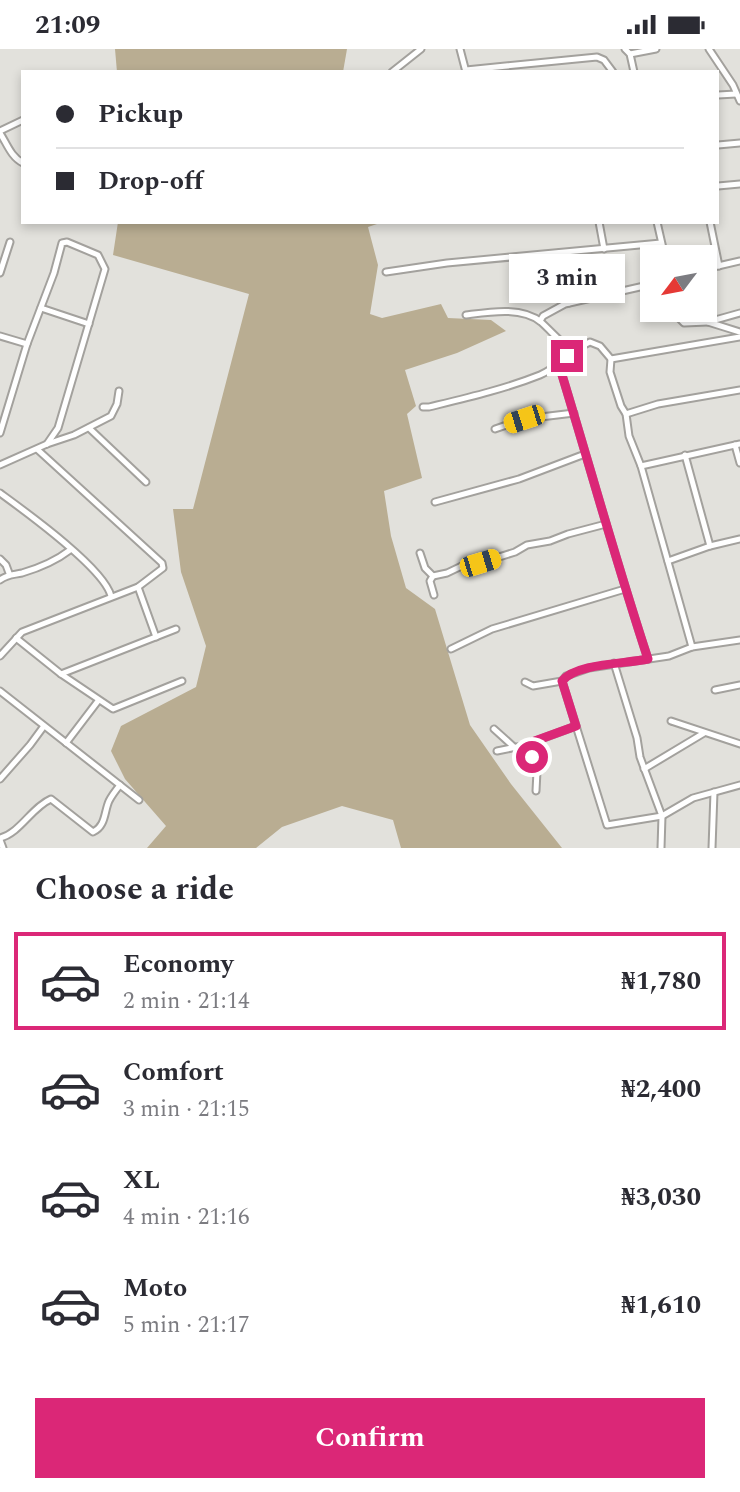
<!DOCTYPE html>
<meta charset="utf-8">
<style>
body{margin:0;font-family:Spectral,serif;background:#f7f7f7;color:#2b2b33;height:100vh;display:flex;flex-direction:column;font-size:26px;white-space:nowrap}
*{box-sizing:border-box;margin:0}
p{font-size:23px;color:#7c7c81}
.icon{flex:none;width:38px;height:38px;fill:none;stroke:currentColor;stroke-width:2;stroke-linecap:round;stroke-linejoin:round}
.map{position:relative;height:799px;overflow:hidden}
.details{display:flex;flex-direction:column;background:#fff;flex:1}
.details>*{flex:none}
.hud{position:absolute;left:21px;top:21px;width:698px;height:154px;border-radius:0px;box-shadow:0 4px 10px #0003;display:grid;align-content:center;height:154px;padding:0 35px;background:#fff}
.needle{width:46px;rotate:238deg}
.controls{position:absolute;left:640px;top:196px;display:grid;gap:14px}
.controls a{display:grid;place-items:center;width:77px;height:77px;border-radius:0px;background:#fff;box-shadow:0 4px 10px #0003;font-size:35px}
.end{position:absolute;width:32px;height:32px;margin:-16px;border:9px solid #db2777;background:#fff;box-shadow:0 0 0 4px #fff}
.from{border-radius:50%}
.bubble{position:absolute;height:49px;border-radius:0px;background:#fff;box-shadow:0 4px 10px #0003;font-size:23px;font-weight:700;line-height:49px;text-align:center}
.car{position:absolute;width:21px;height:42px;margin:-21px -10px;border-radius:9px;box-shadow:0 0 5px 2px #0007;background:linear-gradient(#f5c518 24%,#345 0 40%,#f5c518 0 76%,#345 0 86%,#f5c518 0)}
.hud b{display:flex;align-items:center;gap:24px;height:66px;font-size:26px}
.hud b+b{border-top:2px solid #e1e1e2}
.hud i{width:18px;height:18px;background:#2b2b33}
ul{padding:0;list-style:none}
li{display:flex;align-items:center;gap:21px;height:98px;margin:0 14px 10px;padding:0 21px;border:4px solid transparent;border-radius:0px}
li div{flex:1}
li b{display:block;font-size:26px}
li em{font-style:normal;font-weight:700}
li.on{border-color:#db2777}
li>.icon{width:63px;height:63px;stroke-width:1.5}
h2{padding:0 35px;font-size:32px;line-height:84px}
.primary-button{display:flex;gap:14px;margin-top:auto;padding:14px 35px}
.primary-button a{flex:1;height:80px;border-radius:0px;background:#db2777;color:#fff;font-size:28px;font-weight:700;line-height:80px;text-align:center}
.status{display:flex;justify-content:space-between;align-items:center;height:49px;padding:0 35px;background:#fff;direction:ltr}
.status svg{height:19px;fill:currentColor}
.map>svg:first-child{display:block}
</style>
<div class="status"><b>21:09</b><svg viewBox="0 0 49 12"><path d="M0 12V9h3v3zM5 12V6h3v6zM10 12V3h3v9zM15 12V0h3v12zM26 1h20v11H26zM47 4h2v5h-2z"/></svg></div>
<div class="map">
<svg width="740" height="799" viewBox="0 0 740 799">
<rect width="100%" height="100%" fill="#e2e1dc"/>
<!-- green -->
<g fill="#b9ad92">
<path d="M115 0H347L343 23H117Z"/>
<path d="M118 173H383L368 178 378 216 370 265 382 269 441 255 448 269 491 271 506 282 457 304 405 321 416 357 407 365 422 429 384 442 391 487 406 539 435 560 470 676 511 735 562 799H401L393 771 342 757 282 778 256 799H147L166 777 125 730 111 702 121 677 196 638 206 597 181 523 173 460H193L249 245 113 206Z"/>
</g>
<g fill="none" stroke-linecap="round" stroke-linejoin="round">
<defs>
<g id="minor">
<path d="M460 0 466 23"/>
<path d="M625 0 630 5 634 23"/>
<path d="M709 0 733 36 740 52"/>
<path d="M630 5 656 0"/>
<path d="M466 21 597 8 604 11 613 23"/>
<path d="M392 23 421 0"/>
<path d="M718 46 736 45"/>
<path d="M0 82 23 71"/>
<path d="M0 84C7 95 11 108 23 114"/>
<path d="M718 96 740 94"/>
<path d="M718 137 740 135"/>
<path d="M599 173 604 200"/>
<path d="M657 173 665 208"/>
<path d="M710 173 719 217"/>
<path d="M559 204 569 254"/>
<path d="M705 220 740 212"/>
<path d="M386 223 447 214 661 194"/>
<path d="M0 224 10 193"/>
<path d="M41 259 89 275"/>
<path d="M678 261 680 270 684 274 708 273 740 264"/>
<path d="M466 266C489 263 522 257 541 273 553 284 561 294 574 303"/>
<path d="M540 272 543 267 565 255 653 235"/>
<path d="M708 273 740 283"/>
<path d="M0 287 27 295"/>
<path d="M611 310 740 288"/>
<path d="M559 316C589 414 616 513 648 610"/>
<path d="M423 358H429C466 349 505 340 540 326 559 318 571 301 590 293L600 297 611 310 610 323 621 357 626 365 629 387 641 417 692 598"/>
<path d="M626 365 658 355 740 341"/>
<path d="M89 379 146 433"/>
<path d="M495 380 524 370 574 364"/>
<path d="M0 384 27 295 54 224 62 194 67 193 98 206 105 220 58 379 47 395"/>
<path d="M735 396 740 414"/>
<path d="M685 406 710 497"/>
<path d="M0 416 47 395 74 386 111 367 117 355 119 342"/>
<path d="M641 417 740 395"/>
<path d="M0 444C26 463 104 519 111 547"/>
<path d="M435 453 519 430 585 405"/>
<path d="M420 504 425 519 433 527 447 524 468 514H480L515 503 527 496 550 492 568 485 606 475"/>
<path d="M0 510 6 516 9 524"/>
<path d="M668 512 710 497 740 490"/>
<path d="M433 527 430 532 434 546"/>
<path d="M0 531C8 525 13 526 22 524 39 519 57 511 70 501"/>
<path d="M138 538 156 588"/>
<path d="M16 589 61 625 113 660 182 632"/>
<path d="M740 591 692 598 669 607 589 619 566 627 562 632 607 776 662 767 693 749 740 736"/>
<path d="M451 600 492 580 625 540"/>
<path d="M0 607 22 583 138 538 163 519 162 514 38 401"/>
<path d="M614 614 637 689 640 708 662 767 661 799"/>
<path d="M61 625 176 580"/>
<path d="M525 633 533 637 562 632"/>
<path d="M715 641 740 636"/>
<path d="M0 642 139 751"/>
<path d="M671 672 740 695"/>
<path d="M494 680 515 699"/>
<path d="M532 693 530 700 537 722 536 742"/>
<path d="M66 694 98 652"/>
<path d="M497 702 522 697 576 677"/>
<path d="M644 720 704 684"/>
<path d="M0 730 30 696 44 677"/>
<path d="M0 789C20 784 32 758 51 750L93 783C106 777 104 763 109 752 112 746 116 741 120 736"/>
<path d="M0 791 3 799"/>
<path d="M712 799 714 743"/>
</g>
</defs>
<!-- minor casing -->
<use href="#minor" stroke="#a3a19d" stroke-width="9"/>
<!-- minor -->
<use href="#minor" stroke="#fff" stroke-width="5"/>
</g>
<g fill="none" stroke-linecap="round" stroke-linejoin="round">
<!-- route -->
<path stroke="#db2777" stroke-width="9" d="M532 708 530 700 532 693 576 677 562 632C576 614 626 615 648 610 616 513 589 414 559 316L567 307"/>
</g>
</svg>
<div class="controls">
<a><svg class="needle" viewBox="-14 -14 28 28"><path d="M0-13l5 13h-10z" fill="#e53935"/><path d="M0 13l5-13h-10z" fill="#7c7c81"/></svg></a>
</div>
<i class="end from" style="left:532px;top:708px"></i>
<i class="end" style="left:567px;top:307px"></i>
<div class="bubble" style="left:509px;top:205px;width:116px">3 min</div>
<i class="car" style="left:524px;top:370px;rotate:252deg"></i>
<i class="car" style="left:480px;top:514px;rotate:73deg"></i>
<div class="hud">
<b><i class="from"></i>Pickup</b>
<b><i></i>Drop-off</b>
</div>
</div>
<section class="details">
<h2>Choose a ride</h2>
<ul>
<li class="on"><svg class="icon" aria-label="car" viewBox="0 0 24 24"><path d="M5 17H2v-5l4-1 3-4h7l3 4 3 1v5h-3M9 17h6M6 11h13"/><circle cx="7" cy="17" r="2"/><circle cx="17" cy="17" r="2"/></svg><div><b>Economy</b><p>2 min · 21:14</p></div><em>₦1,780</em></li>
<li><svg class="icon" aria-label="car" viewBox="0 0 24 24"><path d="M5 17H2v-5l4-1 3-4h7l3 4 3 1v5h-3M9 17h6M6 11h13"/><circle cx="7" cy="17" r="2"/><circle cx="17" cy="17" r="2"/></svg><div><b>Comfort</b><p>3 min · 21:15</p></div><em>₦2,400</em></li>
<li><svg class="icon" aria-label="car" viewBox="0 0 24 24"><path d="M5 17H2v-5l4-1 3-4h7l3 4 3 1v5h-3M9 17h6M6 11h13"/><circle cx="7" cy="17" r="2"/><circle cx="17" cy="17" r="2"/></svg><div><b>XL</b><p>4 min · 21:16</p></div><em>₦3,030</em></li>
<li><svg class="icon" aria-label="car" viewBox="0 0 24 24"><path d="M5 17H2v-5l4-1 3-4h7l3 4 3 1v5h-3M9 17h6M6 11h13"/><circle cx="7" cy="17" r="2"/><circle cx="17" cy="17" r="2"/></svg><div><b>Moto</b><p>5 min · 21:17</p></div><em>₦1,610</em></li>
</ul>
<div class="primary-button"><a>Confirm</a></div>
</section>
